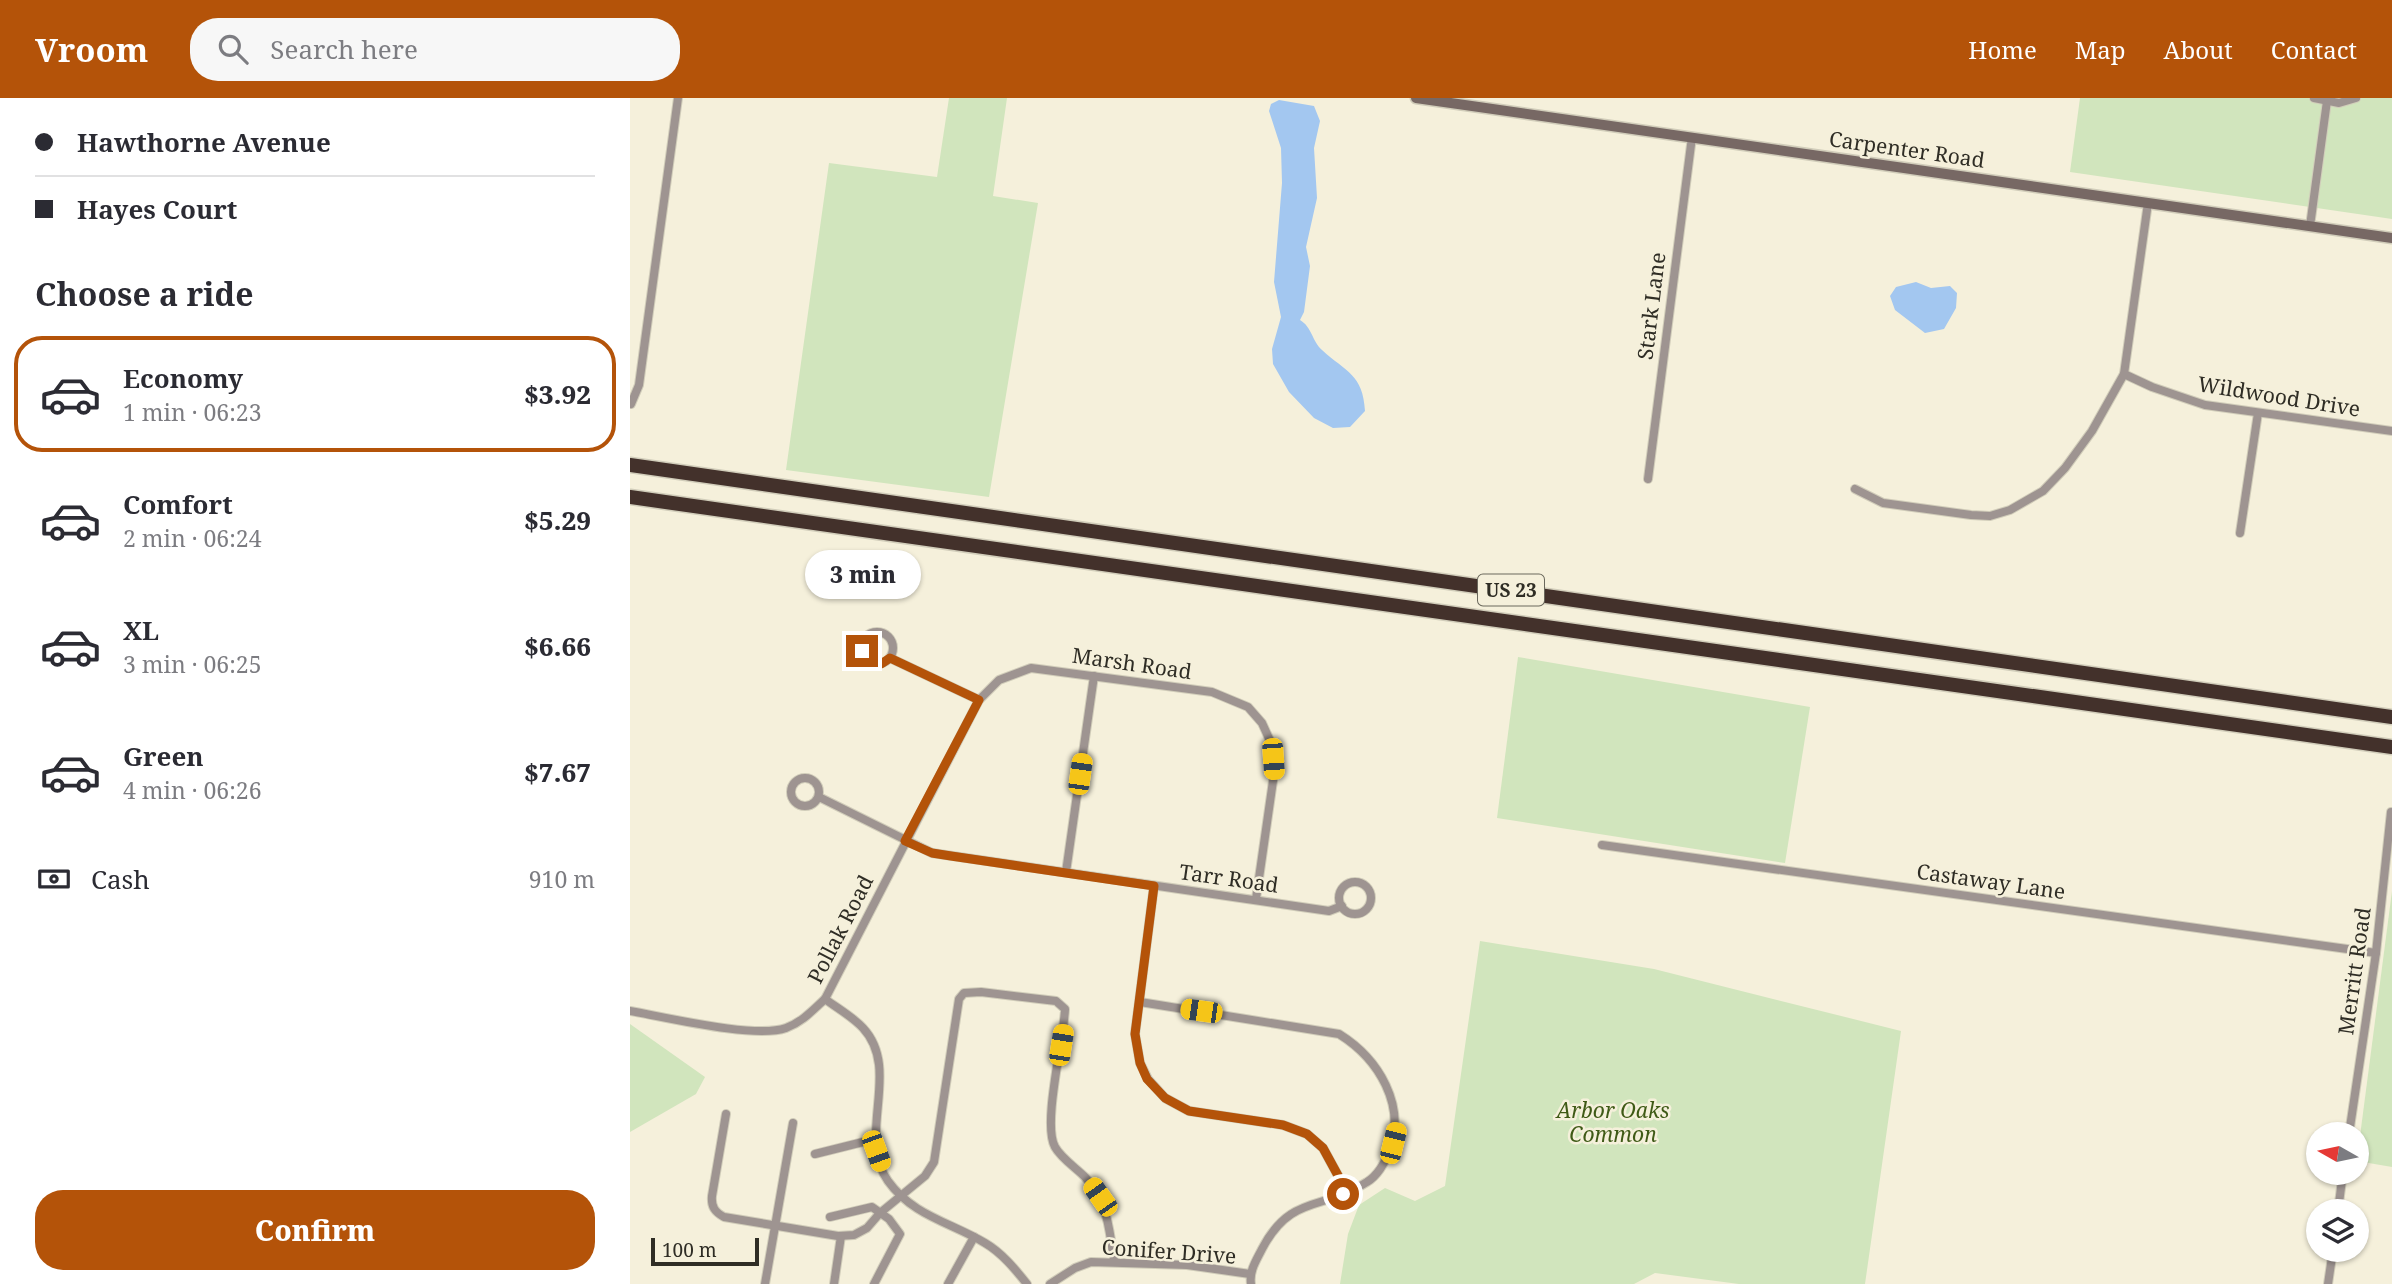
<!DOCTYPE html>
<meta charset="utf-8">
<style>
body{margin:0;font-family:"Noto Serif",serif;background:#f7f7f7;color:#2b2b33;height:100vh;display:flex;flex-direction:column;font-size:26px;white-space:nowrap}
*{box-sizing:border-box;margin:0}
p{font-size:23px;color:#7c7c81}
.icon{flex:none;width:38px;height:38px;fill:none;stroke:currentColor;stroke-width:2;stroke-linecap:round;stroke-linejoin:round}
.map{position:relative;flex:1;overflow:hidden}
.panel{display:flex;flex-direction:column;background:#fff;width:630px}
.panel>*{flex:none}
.guide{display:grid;align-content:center;height:154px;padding:0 35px;background:#fff}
.needle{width:46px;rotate:279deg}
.tools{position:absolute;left:1676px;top:1024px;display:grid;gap:14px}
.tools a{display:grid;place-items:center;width:63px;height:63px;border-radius:50%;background:#fff;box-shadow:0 2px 5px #0004;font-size:35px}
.scale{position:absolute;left:21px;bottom:18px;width:108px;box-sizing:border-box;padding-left:7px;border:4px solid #2f2d25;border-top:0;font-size:19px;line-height:24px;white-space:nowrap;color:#2f2d25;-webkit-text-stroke:5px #f5f0db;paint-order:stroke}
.end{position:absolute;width:32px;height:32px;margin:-16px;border:9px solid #b45309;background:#fff;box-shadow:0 0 0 4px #fff}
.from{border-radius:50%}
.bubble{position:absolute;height:49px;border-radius:24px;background:#fff;box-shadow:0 2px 5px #0004;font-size:23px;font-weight:800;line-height:49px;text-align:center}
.car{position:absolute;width:21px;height:42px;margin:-21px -10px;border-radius:9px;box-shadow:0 0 5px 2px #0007;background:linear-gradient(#f5c518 24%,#345 0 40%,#f5c518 0 76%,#345 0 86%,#f5c518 0)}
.guide b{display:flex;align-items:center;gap:24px;height:66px;font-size:26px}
.guide b+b{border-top:2px solid #e1e1e2}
.guide i{width:18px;height:18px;background:#2b2b33}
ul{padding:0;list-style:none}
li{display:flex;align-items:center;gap:21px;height:116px;margin:0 14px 10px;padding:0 21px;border:4px solid transparent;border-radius:28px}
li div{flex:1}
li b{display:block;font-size:26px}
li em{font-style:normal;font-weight:800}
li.on{border-color:#b45309}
li>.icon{width:63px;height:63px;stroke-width:1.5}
h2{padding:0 35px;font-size:32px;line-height:84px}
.pay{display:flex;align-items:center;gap:18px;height:77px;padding:0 35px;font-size:26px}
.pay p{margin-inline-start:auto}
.action{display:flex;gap:14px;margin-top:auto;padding:14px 35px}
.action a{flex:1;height:80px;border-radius:28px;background:#b45309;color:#fff;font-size:28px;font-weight:800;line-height:80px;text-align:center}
header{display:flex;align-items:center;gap:42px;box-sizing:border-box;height:98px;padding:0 35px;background:#b45309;color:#fff}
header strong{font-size:33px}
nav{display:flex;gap:38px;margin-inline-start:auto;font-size:24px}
.search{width:490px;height:63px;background:#f7f7f7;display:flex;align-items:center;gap:18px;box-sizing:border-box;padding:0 24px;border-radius:28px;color:#7c7c81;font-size:26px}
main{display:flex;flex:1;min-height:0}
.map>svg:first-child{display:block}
</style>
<header>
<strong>Vroom</strong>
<div class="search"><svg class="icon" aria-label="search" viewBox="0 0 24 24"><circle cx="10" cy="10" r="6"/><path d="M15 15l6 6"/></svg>Search here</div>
<nav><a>Home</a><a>Map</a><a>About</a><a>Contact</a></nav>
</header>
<main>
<section class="panel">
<div class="guide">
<b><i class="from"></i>Hawthorne Avenue</b>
<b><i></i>Hayes Court</b>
</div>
<h2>Choose a ride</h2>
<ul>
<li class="on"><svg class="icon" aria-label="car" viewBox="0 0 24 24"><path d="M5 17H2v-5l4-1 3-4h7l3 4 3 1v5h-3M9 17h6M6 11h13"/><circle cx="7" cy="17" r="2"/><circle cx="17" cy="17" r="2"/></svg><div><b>Economy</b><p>1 min · 06:23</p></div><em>$3.92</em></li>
<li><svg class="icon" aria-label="car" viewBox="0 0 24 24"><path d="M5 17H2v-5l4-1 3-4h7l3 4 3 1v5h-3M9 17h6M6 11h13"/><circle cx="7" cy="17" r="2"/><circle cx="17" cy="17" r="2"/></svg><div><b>Comfort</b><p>2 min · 06:24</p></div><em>$5.29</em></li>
<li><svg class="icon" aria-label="car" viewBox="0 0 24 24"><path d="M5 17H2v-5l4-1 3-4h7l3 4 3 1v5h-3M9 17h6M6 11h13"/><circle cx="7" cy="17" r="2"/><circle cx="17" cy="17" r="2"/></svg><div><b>XL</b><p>3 min · 06:25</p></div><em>$6.66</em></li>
<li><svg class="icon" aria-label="car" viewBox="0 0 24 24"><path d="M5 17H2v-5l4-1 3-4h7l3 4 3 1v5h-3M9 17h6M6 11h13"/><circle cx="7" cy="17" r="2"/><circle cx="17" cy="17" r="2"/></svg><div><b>Green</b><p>4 min · 06:26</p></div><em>$7.67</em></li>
</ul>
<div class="pay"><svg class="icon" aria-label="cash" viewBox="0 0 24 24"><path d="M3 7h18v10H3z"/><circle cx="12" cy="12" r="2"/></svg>Cash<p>910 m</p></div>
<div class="action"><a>Confirm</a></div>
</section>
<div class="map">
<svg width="1762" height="1186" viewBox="0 0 1762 1186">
<rect width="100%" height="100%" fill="#f5f0db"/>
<!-- green -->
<g fill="#d1e5bd">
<path d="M319 0H377L363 98 408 105 359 399 156 372 199 65 307 79Z"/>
<path d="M1450 0H1762V121L1440 74Z"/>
<path d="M888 559 1180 609 1155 765 867 720Z"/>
<path d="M1762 793V1069L1727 1063V1061Z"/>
<path d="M850 843 1024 871 1271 933 1235 1186H1109L1025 1175 1004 1186H710L718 1136 729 1107 755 1090 785 1103 815 1088Z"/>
<path d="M0 926 75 979 66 996 0 1034Z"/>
</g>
<!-- water -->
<g fill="#a3c7f0">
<path d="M649 2 684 8 690 23 684 50 687 100 676 149 680 168 674 214 670 222C682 229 682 243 692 252 716 274 733 276 735 313L720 329 703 330 684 320 659 294 643 266 642 251 651 219 644 184 652 85 651 50 639 13 641 6Z"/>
<path d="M1286 184 1301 190 1320 188 1327 195 1326 210 1314 231 1295 235 1265 212 1260 198 1266 189Z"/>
</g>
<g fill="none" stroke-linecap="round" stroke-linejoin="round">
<defs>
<g id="street">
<path d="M1684 0 1709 5 1726 0"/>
<path d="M1680 128 1697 3"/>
<path d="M1494 276 1522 289 1575 307 1762 333"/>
<path d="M1 306 9 287 48 0"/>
<path d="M1018 381 1062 39"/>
<path d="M1225 391 1253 405 1341 417 1360 418 1380 412 1413 393 1435 370 1462 333 1494 276 1518 105"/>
<path d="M1610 435 1628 315"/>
<circle cx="247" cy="550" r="16"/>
<path d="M260 560 349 602"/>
<circle cx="175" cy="694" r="14"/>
<path d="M189 699 302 755 699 813 712 808"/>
<path d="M972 747 1746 855"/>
<path d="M436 774 464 578"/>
<circle cx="725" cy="800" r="16"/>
<path d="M524 788 505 936 510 965 518 981 535 1000 559 1013 653 1027 677 1036 693 1050 717 1094"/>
<path d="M195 901C207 910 223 919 233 930 272 972 226 1038 258 1083 283 1118 320 1124 355 1145 372 1155 385 1171 397 1186"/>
<path d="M510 904 709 936C749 961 777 1008 759 1054 755 1065 747 1078 737 1084 694 1113 661 1095 632 1151 626 1163 619 1173 621 1186"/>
<path d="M0 913C35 919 125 941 156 930 172 924 182 913 195 901L349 602 369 582 401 570 582 594 618 609 632 625 642 647 644 676 626 801"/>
<path d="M96 1016 82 1098C81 1109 85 1114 94 1119L208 1138 224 1137 237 1130 250 1115 295 1078 304 1064 329 901 334 895 351 894 426 903 435 911C434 941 412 1026 425 1049 431 1060 446 1070 455 1079 477 1102 480 1133 484 1163"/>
<path d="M1719 1036 1746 855 1761 714"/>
<path d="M185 1056 245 1041"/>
<path d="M1708 1113 1713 1074"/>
<path d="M200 1119 242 1109 259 1121 270 1136 244 1186"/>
<path d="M135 1186 163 1025"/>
<path d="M204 1186 211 1138"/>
<path d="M318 1186 344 1139"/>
<path d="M420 1186 445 1170 461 1164 557 1167 620 1176"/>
<path d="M1698 1186 1703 1152"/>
</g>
<path id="secondary" d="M786 0 1762 140"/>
<g id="highway">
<path d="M0 367 1762 619"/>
<path d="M0 399 1762 649"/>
</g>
</defs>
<!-- street casing -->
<use href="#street" stroke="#d1cdba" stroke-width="10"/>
<!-- secondary casing -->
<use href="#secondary" stroke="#d1cdba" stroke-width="13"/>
<!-- highway casing -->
<use href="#highway" stroke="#d1cdba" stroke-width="17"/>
<!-- street -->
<use href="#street" stroke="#9e9491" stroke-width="8"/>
<!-- secondary -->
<use href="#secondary" stroke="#776864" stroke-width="10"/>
<!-- highway -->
<use href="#highway" stroke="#43312b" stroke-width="14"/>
</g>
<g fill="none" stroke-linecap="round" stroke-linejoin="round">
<!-- route -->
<path stroke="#b45309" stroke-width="9" d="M232 553 241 565 251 566 260 560 349 602 275 743 302 755 321 758 524 788 505 936 510 965 517 981 535 1000 559 1013 653 1027 677 1036 693 1050 717 1094 713 1096"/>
</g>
<g text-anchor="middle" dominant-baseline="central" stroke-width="5" stroke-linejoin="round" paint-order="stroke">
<!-- shield labels -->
<rect fill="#f5f0db" stroke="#6a685c" stroke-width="2" x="848" y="476.5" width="66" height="31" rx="5"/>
<g font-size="19" font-weight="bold" fill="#2f2d25">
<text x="881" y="492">US 23</text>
</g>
<!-- street labels -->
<g font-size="21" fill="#2f2d25" stroke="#f5f0db">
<text transform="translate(1277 51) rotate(8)">Carpenter Road</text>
<text transform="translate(1021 208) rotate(-83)">Stark Lane</text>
<text transform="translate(1649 298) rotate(9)">Wildwood Drive</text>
<text transform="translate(502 565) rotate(8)">Marsh Road</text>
<text transform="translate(599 780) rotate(8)">Tarr Road</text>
<text transform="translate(1361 783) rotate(8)">Castaway Lane</text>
<text transform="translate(210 831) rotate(-63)">Pollak Road</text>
<text transform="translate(1724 873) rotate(-82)">Merritt Road</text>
<text transform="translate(539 1153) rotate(4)">Conifer Drive</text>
</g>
<!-- park labels -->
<g font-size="21" font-style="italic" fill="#3f5a16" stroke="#f5f0db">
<text x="983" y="1012">Arbor Oaks<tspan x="983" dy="24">Common</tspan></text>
</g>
</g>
</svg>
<div class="tools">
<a><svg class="needle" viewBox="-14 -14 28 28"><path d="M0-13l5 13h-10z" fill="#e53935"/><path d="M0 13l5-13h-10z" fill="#7c7c81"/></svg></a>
<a><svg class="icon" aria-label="layers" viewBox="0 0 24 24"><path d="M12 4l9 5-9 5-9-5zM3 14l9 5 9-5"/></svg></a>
</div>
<div class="scale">100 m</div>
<i class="end from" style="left:713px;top:1096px"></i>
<i class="end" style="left:232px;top:553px"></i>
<div class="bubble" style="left:175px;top:452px;width:116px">3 min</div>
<i class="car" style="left:643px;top:661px;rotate:176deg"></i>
<i class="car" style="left:450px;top:676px;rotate:8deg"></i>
<i class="car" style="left:571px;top:913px;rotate:278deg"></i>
<i class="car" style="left:431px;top:947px;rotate:9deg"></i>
<i class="car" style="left:763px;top:1045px;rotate:14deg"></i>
<i class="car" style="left:246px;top:1053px;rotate:160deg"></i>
<i class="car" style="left:470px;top:1099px;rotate:325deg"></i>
</div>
</main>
